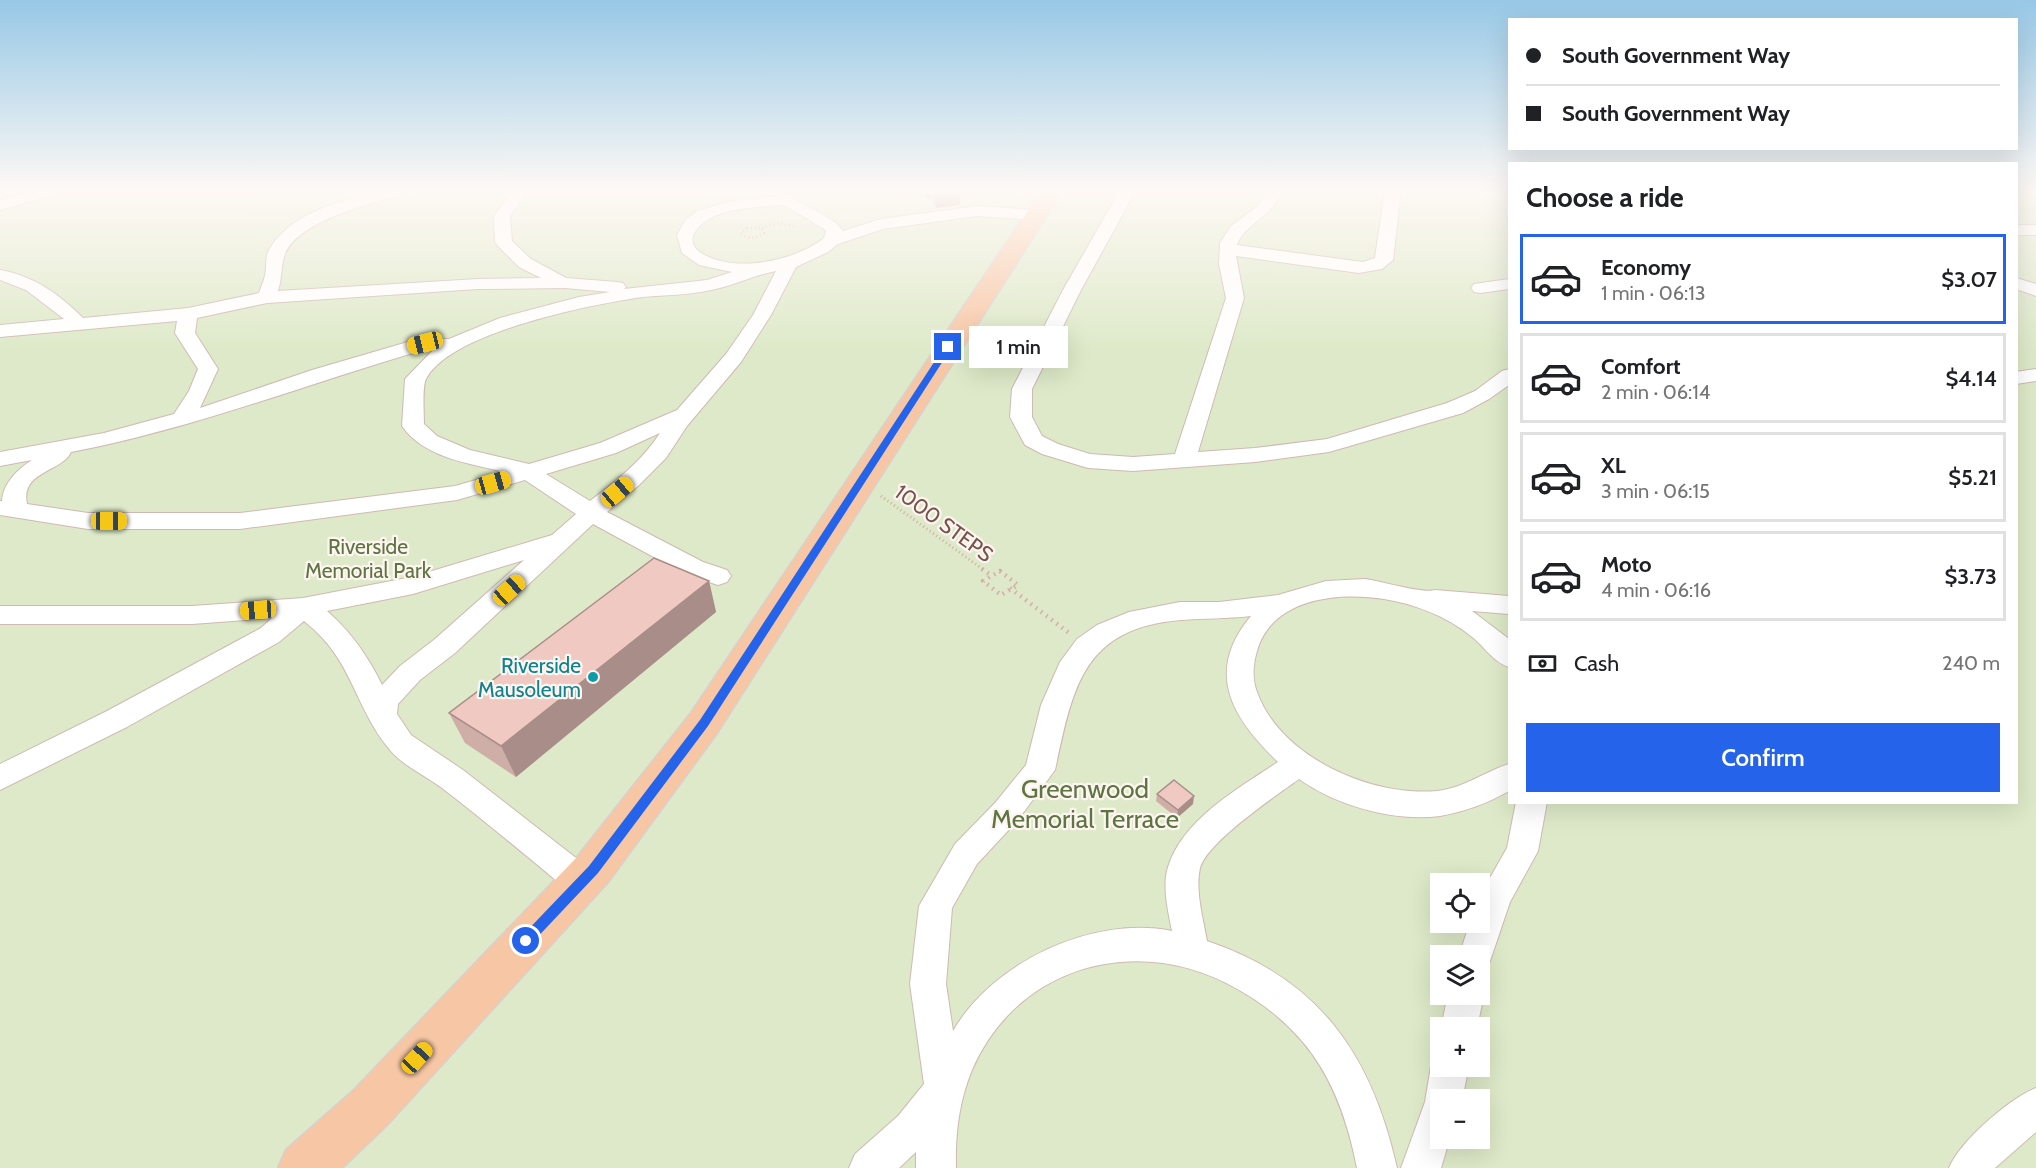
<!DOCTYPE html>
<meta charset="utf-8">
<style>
body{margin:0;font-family:Cabin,sans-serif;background:#f2f2f2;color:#202124;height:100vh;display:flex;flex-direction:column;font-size:22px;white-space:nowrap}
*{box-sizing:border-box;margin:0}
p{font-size:20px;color:#757577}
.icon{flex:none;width:33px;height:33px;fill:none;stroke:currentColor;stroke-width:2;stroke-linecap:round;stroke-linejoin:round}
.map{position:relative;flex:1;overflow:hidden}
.side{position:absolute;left:1508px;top:162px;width:510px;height:642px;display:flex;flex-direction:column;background:#fff;border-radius:0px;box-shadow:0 6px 24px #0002}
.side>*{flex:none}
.top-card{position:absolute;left:1508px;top:18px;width:510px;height:132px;border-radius:0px;box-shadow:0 6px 24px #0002;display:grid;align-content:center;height:132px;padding:0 18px;background:#fff}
.tools{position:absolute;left:1430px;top:873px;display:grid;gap:12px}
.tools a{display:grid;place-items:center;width:60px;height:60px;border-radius:0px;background:#fff;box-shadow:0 6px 24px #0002;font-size:30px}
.end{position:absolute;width:27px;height:27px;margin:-14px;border:8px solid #2563eb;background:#fff;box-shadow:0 0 0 3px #fff}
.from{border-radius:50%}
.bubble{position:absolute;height:42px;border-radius:0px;background:#fff;box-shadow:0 6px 24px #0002;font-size:20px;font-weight:600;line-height:42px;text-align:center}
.car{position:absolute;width:18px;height:36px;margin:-18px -9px;border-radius:8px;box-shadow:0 0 4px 2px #0007;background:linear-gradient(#f5c518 24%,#345 0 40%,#f5c518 0 76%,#345 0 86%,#f5c518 0)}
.top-card b{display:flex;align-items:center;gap:21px;height:57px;font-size:22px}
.top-card b+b{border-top:2px solid #e0e0e0}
.top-card i{width:15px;height:15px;background:#202124}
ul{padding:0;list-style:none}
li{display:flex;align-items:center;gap:18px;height:90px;margin:0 12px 9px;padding:0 6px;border:3px solid #e0e0e0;border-radius:0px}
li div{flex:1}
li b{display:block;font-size:22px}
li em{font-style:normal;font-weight:600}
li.active{border-color:#2563eb}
li>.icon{width:54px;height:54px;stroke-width:1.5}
h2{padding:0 18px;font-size:27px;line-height:72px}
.pay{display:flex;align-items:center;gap:15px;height:66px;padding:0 18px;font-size:22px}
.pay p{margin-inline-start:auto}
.primary-button{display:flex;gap:12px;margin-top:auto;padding:12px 18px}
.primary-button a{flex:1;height:69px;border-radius:0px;background:#2563eb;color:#fff;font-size:24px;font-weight:600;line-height:69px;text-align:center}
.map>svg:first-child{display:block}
</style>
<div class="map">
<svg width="2036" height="1168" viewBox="0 0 2036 1168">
<rect width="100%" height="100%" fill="#fcf1e9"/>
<!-- green -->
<path fill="#dde9c8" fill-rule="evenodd" d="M0 190H1509V802H2016V190L2036 192V1168H0ZM1440 884H1479V922H1440ZM1440 956H1479V994H1440ZM1440 1028H1479V1066H1440ZM1440 1100H1479V1138H1440Z"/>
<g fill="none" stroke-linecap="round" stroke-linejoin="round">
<defs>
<g id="minor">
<path d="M35 190H62L60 193 0 210V200Z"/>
<path d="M382 190H412L410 193C377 202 299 219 285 254 281 264 282 279 278 291L478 279 541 278 519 267 498 246 495 242 494 216 513 190H529L510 216 512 241 531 259 566 278 617 282 623 283 626 287 624 289 707 280 732 272 699 265 682 253 677 235 686 219 698 211 727 202 788 195 835 222 843 231 881 219 977 206 1035 210 1043 215 1035 220 977 216 883 229 838 244 828 252 796 267 771 315 741 362 687 426 666 458 638 486 607 512 703 562 727 570 731 576 727 582 718 585 685 574 593 524 455 653 420 680 398 704 397 714 411 735 463 770 594 872 598 882 594 892 582 896 570 892C528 857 485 821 442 788 426 776 402 765 390 750 353 706 354 660 304 621L279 642 127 727 0 790V764L107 711 261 628 272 618 192 624H0V606H192L303 598 412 577 552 535 576 514 525 480 457 500 240 529H88L0 515V501H2C3 483 18 469 32 460L0 466V452L104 433 174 414 189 391 198 369 175 333 177 321 0 337V325L64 319 26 290 0 280V270C34 276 59 294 83 318L188 308 259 293C261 287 264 281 265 275 267 268 265 259 268 252 288 213 343 200 382 190ZM784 205 824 229 826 231 824 238C795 261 735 274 701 253 679 238 705 219 720 214 740 207 763 207 784 205ZM776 271 753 315 726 354 677 410 600 443 529 464 470 450 437 436 424 424C424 414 422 387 426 379 450 332 593 304 643 297 665 295 689 295 711 290 733 286 754 275 776 271ZM565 288 610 292 579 297 500 318 449 339H418L312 370 200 408 218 369 195 333 197 318 267 303 478 289ZM426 349 433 350 405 379 402 426C424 458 469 463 504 472L455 486 240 513H88L27 504C20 471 62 472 71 452 192 429 307 384 426 349ZM660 433C642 461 616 481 590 501L546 474 616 453ZM524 560 435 639 400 666 382 685C368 656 351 632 327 611L413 594Z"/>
<path d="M1120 190H1136L1081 290 1032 389V417L1042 436 1058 444 1090 454 1133 457 1175 454 1226 298 1219 264 1220 243 1231 226 1258 206 1268 190H1284C1272 217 1244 224 1237 245L1363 262 1375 258 1385 190H1401L1393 260 1382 269 1359 273 1236 256 1244 298 1198 452 1255 448 1327 439 1447 403 1475 391 1502 371 1509 369V385L1489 399 1463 413 1329 452 1255 462 1133 471 1088 468 1042 454 1025 445 1010 417 1012 389 1063 290Z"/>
<rect x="2016" y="225" width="20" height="10"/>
<path d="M2016 278 2036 284V296L2016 289Z"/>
<path d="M1509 279V289L1480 293 1474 292 1471 288 1474 284Z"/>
<path d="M2036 369V381L2016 384V372Z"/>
<path d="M1365 579C1381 581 1423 594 1435 590L1509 596V614L1472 611 1509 639V667C1493 662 1484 646 1471 636 1446 616 1415 604 1384 599 1338 592 1272 598 1257 651 1253 664 1252 679 1257 692 1280 757 1371 797 1437 791 1464 788 1484 772 1509 764V791C1488 803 1464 812 1440 816 1394 822 1337 806 1299 779 1277 795 1207 842 1200 868 1195 891 1203 918 1207 941 1320 979 1372 1056 1397 1168H1357C1348 1122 1333 1077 1302 1041 1284 1020 1262 1003 1239 990 1142 932 1018 963 972 1070 959 1101 955 1135 956 1168H916V1152L899 1168H849L855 1154 898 1116 924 1084 910 984 919 906 955 844 995 803 1026 765 1041 705 1060 662 1077 639 1097 625 1129 612 1180 602H1219L1278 595 1326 581ZM1251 616C1204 672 1232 718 1278 762 1239 788 1183 819 1168 867 1162 886 1168 911 1172 931 1093 915 993 962 953 1031L946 984 952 908 977 864 1017 821 1055 770C1073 688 1082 628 1181 620 1204 618 1227 619 1251 616Z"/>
<path d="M1516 802H1547L1538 851 1510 902 1488 967 1479 971V956H1459L1470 922H1479V897L1507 848Z"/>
<path d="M1479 983 1484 994 1477 1028H1441L1448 994H1479Z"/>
<path d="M1440 1052V1066H1469L1462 1100H1440V1138H1450L1441 1168H1401L1425 1102 1431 1066 1437 1053Z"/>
<path d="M2036 1088V1132L1995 1168H1949C1960 1141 2009 1099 2036 1088Z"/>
</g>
<path id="major" d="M1042 190H1063L717 733 608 882 387 1125 342 1168H278L286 1150 353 1091 578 856 691 713Z"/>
</defs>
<!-- minor casing -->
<use href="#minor" stroke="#d0b9b2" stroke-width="2"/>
<!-- major casing -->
<use href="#major" stroke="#d9cfcd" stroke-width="3"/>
<!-- path-far1 -->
<g stroke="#d6ada5" stroke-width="3" stroke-dasharray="1 3" stroke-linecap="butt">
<path d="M747 228H762L764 233C756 238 748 240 741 233Z"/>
<path d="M762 228 777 223 796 227"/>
<path d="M881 496 984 570"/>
</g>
<!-- path -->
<g stroke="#d6ada5" stroke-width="4.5" stroke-dasharray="1.5 5" stroke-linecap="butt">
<path d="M982 569 992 576"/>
<path d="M1000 571 1018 585 1001 595 983 581Z"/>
<path d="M1010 588 1069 633"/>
</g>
<!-- minor -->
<use href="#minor" fill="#fff" fill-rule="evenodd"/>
<!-- major -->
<use href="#major" fill="#f7c7a5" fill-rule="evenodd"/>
</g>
<!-- wall -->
<g fill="#ceaea7">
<path d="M896 190H971V192L960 194V205L936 208 930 198 926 199 921 191 898 194Z"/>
<path d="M709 581 716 612 516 777 465 743 449 713Z"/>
<path d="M1157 794 1193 804 1177 818 1156 801Z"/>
</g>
<!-- shaded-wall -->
<g fill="#a88d88">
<path d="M898 190H921V191L898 194Z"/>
<path d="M926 190H930V198L926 199Z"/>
<path d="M935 190H971V192L960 194V205L936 208Z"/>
<path d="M709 581 716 612 516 777 501 746Z"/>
<path d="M1194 796 1193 804 1177 818 1178 810Z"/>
</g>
<!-- building -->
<g fill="#f0cac2" stroke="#a88d88" stroke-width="1.5">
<path d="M654 558 709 581 501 746 449 713Z"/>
<path d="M1174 780 1194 796 1178 810 1157 794Z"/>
</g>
<!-- sky -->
<linearGradient id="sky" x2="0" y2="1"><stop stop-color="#97c8e6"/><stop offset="0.54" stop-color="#fef9f5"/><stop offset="1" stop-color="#fef9f5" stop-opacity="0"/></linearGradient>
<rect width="2036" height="354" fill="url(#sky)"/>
<!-- route -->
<path fill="#2563eb" d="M948 345 952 347 708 726 598 873 530 945H521L519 941 521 937 589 866 700 720 944 347Z"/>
<!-- markers -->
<circle fill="#0f9aa8" stroke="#fef5f0" stroke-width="2" cx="593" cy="677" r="6"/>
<g text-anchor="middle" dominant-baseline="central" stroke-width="4.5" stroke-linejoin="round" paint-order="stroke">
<!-- street labels -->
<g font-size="21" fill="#76534d" stroke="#fef5f0">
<text transform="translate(944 523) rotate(36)">1000 STEPS</text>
</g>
<!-- park labels -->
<g font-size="21" fill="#5d7542" stroke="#fef5f0">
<text x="368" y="546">Riverside<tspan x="368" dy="24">Memorial Park</tspan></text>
</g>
<!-- culture labels -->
<g font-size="21" fill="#0d838f" stroke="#fef5f0" text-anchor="end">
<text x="581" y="665">Riverside<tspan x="581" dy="24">Mausoleum</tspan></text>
</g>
<!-- near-park labels -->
<g font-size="26" fill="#5d7542" stroke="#fef5f0">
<text x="1085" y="789">Greenwood<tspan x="1085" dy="30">Memorial Terrace</tspan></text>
</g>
</g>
</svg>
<div class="tools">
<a><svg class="icon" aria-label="locate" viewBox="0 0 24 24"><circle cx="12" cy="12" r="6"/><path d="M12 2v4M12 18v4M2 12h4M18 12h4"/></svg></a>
<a><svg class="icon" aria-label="layers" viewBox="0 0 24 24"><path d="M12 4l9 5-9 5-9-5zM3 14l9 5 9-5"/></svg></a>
<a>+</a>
<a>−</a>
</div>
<i class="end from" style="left:526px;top:941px"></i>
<i class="end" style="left:948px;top:347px"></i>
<div class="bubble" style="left:969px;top:326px;width:99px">1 min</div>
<i class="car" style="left:425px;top:343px;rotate:256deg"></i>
<i class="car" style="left:493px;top:483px;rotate:74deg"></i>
<i class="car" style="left:617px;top:492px;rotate:50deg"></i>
<i class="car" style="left:109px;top:521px;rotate:90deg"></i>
<i class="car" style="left:509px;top:590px;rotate:48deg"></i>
<i class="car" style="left:258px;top:610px;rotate:266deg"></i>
<i class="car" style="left:417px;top:1058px;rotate:43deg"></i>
<div class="top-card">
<b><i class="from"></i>South Government Way</b>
<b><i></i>South Government Way</b>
</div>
<section class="side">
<h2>Choose a ride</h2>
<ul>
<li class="active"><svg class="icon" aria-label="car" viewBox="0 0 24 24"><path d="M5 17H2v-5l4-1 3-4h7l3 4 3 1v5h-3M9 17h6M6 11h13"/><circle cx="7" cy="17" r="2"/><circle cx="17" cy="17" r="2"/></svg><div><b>Economy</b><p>1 min · 06:13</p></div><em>$3.07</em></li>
<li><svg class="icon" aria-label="car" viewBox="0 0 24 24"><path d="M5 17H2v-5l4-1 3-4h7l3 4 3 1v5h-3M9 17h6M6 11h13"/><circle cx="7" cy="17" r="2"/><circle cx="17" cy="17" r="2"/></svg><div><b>Comfort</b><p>2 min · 06:14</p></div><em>$4.14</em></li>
<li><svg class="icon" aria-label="car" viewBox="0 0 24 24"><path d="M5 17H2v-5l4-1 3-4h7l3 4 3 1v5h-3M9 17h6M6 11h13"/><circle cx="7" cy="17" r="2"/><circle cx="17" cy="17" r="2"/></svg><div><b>XL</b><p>3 min · 06:15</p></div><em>$5.21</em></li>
<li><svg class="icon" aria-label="car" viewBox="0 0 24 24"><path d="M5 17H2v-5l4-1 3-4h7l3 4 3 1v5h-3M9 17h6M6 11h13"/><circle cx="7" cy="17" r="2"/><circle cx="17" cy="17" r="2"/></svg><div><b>Moto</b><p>4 min · 06:16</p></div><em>$3.73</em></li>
</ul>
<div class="pay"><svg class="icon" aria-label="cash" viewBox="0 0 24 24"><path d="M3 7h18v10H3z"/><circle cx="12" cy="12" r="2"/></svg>Cash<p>240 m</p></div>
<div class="primary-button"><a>Confirm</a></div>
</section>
</div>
